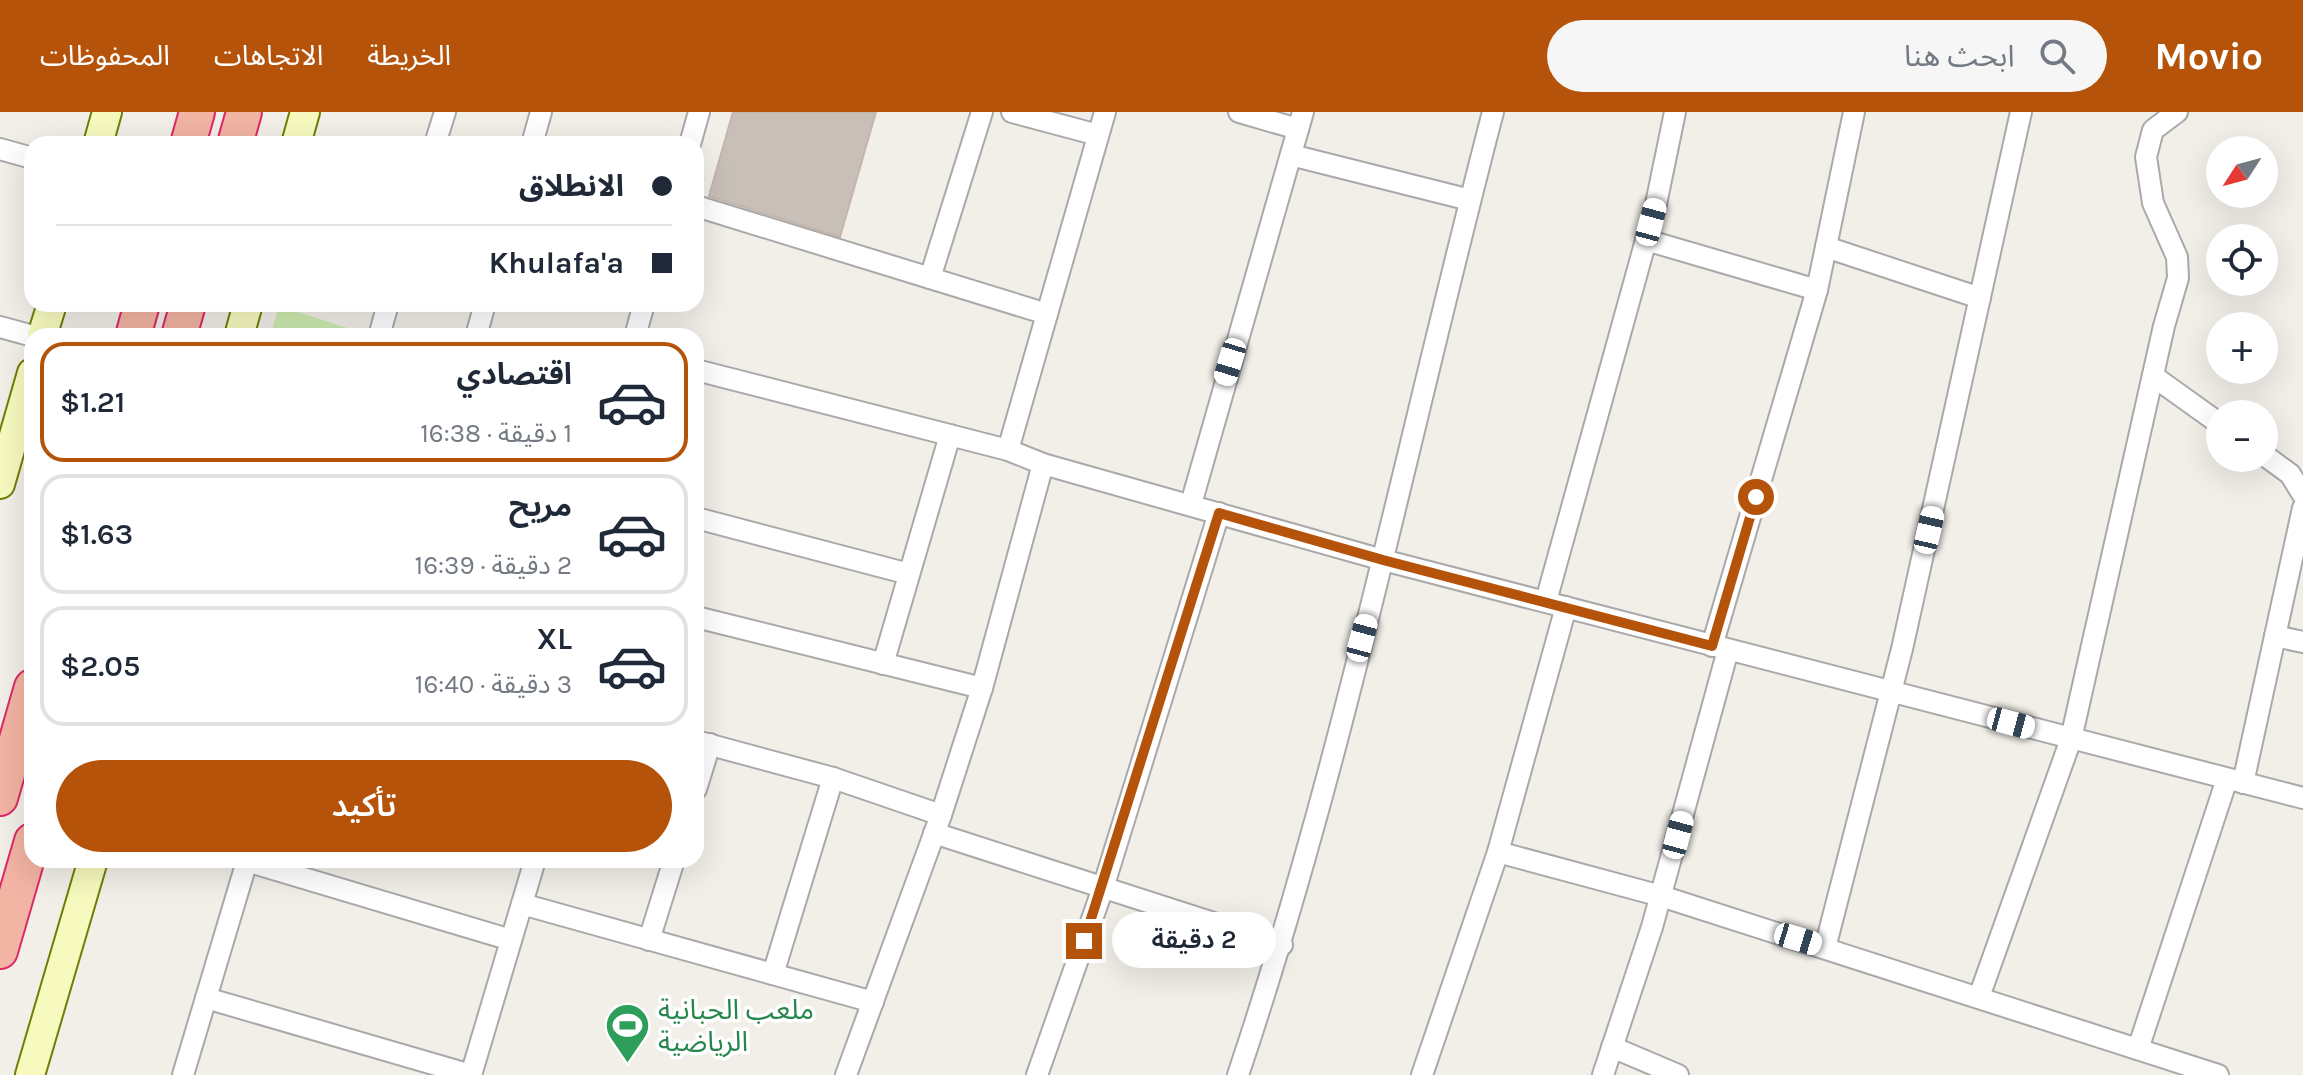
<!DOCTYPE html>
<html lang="ar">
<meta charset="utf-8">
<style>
body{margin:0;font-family:Karla,"Noto Sans Arabic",sans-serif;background:#f6f6f7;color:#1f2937;direction:rtl;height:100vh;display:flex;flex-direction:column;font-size:30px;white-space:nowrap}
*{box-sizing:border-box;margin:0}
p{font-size:26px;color:#747a83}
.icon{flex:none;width:44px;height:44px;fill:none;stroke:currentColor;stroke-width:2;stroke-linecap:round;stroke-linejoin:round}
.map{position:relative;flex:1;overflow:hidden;direction:ltr}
.panel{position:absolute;left:24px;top:216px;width:680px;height:540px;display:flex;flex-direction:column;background:#fff;border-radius:24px;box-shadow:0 8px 32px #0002;direction:rtl}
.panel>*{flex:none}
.top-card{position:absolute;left:24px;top:24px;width:680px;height:176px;border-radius:24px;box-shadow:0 8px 32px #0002;direction:rtl;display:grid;align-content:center;height:176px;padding:0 32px;background:#fff}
.needle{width:52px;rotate:234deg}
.controls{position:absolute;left:2206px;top:24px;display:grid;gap:16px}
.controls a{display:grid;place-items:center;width:72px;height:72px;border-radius:50%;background:#fff;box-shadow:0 8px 32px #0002;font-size:40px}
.end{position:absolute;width:36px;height:36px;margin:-18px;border:10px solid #b45309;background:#fff;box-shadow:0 0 0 4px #fff}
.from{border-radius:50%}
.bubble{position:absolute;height:56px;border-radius:28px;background:#fff;box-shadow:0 8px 32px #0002;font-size:26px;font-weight:600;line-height:56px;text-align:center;direction:rtl}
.car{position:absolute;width:24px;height:48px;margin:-24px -12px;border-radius:10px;box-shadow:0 0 6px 2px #0007;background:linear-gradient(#fff 24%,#345 0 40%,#fff 0 76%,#345 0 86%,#fff 0)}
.top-card b{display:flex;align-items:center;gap:28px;height:76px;font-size:30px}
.top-card b+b{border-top:2px solid #e0e1e3}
.top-card i{width:20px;height:20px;background:#1f2937}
ul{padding:14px 0 0;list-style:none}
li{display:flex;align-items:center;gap:24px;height:120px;margin:0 16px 12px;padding:0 16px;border:4px solid #e0e1e3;border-radius:24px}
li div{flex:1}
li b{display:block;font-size:30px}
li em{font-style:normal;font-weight:600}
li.current{border-color:#b45309}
li>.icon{width:72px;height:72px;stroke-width:1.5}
.cta{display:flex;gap:16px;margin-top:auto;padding:16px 32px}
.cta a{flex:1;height:92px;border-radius:48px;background:#b45309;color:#fff;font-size:32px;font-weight:600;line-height:92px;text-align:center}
header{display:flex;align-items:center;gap:48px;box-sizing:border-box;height:112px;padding:0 40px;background:#b45309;color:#fff}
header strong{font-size:38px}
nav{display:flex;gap:44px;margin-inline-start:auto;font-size:28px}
.search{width:560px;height:72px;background:#f6f6f7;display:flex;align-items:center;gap:20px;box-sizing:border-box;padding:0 28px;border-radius:44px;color:#747a83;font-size:30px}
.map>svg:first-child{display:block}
</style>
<header>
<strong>Movio</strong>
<div class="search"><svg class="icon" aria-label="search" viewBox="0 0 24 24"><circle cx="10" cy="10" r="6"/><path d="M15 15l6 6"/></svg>ابحث هنا</div>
<nav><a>الخريطة</a><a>الاتجاهات</a><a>المحفوظات</a></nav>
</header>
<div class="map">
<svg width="2303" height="963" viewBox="0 0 2303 963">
<rect width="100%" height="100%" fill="#f2efe9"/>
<!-- grass -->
<path fill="#cdebb0" d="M279 194 369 223V224H270Z"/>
<!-- building -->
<path fill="#c7bfb8" stroke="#c4b6ab" stroke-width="2" d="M733 0H876L840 125 709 84Z"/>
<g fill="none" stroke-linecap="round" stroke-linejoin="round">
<defs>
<g id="minor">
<path d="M1012 0 1098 23"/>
<path d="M1239 0 1298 17"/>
<path d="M435 32 445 0"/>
<path d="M532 32 541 0"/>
<path d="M690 32 699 0"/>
<path d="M0 37 32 46"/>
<path d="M1291 43 1470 88"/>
<path d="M696 94 1047 202"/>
<path d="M1646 128 1817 178"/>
<path d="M1826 135 1980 186"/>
<path d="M930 166 982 0"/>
<path d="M0 215 33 224"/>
<path d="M379 224 388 192"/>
<path d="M476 224 485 192"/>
<path d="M635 224 644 192"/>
<path d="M696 258 1008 338 1043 352 1383 448 2303 686"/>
<path d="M2153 264 2220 312"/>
<path d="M1008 338 1105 0"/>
<path d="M2264 343 2290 362 2303 383"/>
<path d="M1191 392 1303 0"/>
<path d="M696 406 909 462"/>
<path d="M1546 489 1656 92 1675 0"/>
<path d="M696 505 982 576"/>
<path d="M2275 524 2303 530"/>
<path d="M1712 534 1817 178 1854 0"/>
<path d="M883 552 950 323"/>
<path d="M696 629 833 666 941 703"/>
<path d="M2243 671 2303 396"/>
<path d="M696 677 710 632"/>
<path d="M934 721 1282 833"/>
<path d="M1498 740 1661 784 2218 963"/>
<path d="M243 748 511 828"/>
<path d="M522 792 873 890"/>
<path d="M649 828 674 748"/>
<path d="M1825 836 1902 537 2021 0"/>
<path d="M773 862 833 666"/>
<path d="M1979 885 2071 627 2164 214 2178 166 2177 145 2153 91 2146 45 2153 18 2177 0"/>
<path d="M206 886 471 963"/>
<path d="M1612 935 1678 963"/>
<path d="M2138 937 2227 667"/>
<path d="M183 963 247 749"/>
<path d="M471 963 535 748"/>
<path d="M846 963 941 703 982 576 1043 352"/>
<path d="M1037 963 1103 776 1219 401"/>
<path d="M1238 963C1344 648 1409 321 1493 0"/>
<path d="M1422 963 1498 740 1566 495"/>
<path d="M1603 963 1652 815 1728 538"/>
</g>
<g id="secondary">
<path d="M98 32 107 0"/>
<path d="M296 32 305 0"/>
<path d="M42 224 52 192"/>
<path d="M239 224 248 192"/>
<path d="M0 372 32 261"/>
<path d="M30 963 93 748"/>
</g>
<g id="trunk">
<path d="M188 32 197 0"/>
<path d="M235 32 244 0"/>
<path d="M133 224 142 192"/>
<path d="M179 224 188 192"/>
<path d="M0 686 32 575"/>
<path d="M0 839 32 729"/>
</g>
</defs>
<!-- minor casing -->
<use href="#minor" stroke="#a9a9a9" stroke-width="24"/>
<!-- secondary casing -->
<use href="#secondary" stroke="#707d05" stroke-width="32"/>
<!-- trunk casing -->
<use href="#trunk" stroke="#dc2a67" stroke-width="38"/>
<!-- minor -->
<use href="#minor" stroke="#fff" stroke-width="20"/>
<!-- secondary -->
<use href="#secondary" stroke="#f7fabf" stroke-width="28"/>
<!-- trunk -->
<use href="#trunk" stroke="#f2b4a3" stroke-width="34"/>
</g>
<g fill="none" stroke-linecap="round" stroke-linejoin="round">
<!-- route -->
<path stroke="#b45309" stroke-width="10" d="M1084 829 1219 401 1383 448 1712 534 1756 385"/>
</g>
<!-- icons -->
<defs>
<symbol id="stadium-pin" viewBox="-11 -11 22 30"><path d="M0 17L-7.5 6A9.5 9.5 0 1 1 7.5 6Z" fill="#2e9e5b" stroke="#fff"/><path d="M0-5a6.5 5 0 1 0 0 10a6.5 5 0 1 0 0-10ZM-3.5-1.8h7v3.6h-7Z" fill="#fff"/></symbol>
</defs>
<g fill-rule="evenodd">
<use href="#stadium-pin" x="602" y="888" width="51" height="69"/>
</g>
<g text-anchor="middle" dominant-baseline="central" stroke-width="7" stroke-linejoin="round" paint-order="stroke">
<!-- leisure labels -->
<g font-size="28" fill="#27864d" stroke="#fff" text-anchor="start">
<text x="658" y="897">ملعب الحبانية<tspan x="658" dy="32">الرياضية</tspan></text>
</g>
</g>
</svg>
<div class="controls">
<a><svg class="needle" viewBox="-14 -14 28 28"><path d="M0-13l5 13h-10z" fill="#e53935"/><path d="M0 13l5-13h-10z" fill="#747a83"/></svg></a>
<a><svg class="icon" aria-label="locate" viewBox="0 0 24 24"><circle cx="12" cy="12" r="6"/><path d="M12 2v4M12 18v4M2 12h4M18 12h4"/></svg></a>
<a>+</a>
<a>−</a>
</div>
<i class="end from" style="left:1756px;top:385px"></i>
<i class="end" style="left:1084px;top:829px"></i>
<div class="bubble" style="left:1112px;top:800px;width:164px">2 دقيقة</div>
<i class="car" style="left:1651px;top:110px;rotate:15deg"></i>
<i class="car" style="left:1230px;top:250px;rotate:197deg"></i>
<i class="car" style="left:1929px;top:418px;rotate:13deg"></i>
<i class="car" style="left:1362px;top:526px;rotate:15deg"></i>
<i class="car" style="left:2011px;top:611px;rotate:105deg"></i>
<i class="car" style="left:1678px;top:723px;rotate:15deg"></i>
<i class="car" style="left:1798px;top:827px;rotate:107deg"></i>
<div class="top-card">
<b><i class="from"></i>الانطلاق</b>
<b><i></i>Khulafa'a</b>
</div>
<section class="panel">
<ul>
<li class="current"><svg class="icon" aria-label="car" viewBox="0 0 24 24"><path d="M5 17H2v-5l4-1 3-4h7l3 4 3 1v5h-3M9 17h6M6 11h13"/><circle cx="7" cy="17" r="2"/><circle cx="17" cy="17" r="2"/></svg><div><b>اقتصادي</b><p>1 دقيقة · 16:38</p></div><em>$1.21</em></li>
<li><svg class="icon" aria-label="car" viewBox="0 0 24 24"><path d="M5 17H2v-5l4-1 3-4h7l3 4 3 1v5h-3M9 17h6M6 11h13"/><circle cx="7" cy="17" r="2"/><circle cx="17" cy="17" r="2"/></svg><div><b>مريح</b><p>2 دقيقة · 16:39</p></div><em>$1.63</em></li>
<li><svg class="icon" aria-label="car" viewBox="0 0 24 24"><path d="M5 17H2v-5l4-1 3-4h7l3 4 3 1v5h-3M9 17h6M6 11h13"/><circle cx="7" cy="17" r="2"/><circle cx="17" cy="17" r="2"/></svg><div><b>XL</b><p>3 دقيقة · 16:40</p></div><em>$2.05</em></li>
</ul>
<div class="cta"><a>تأكيد</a></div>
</section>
</div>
